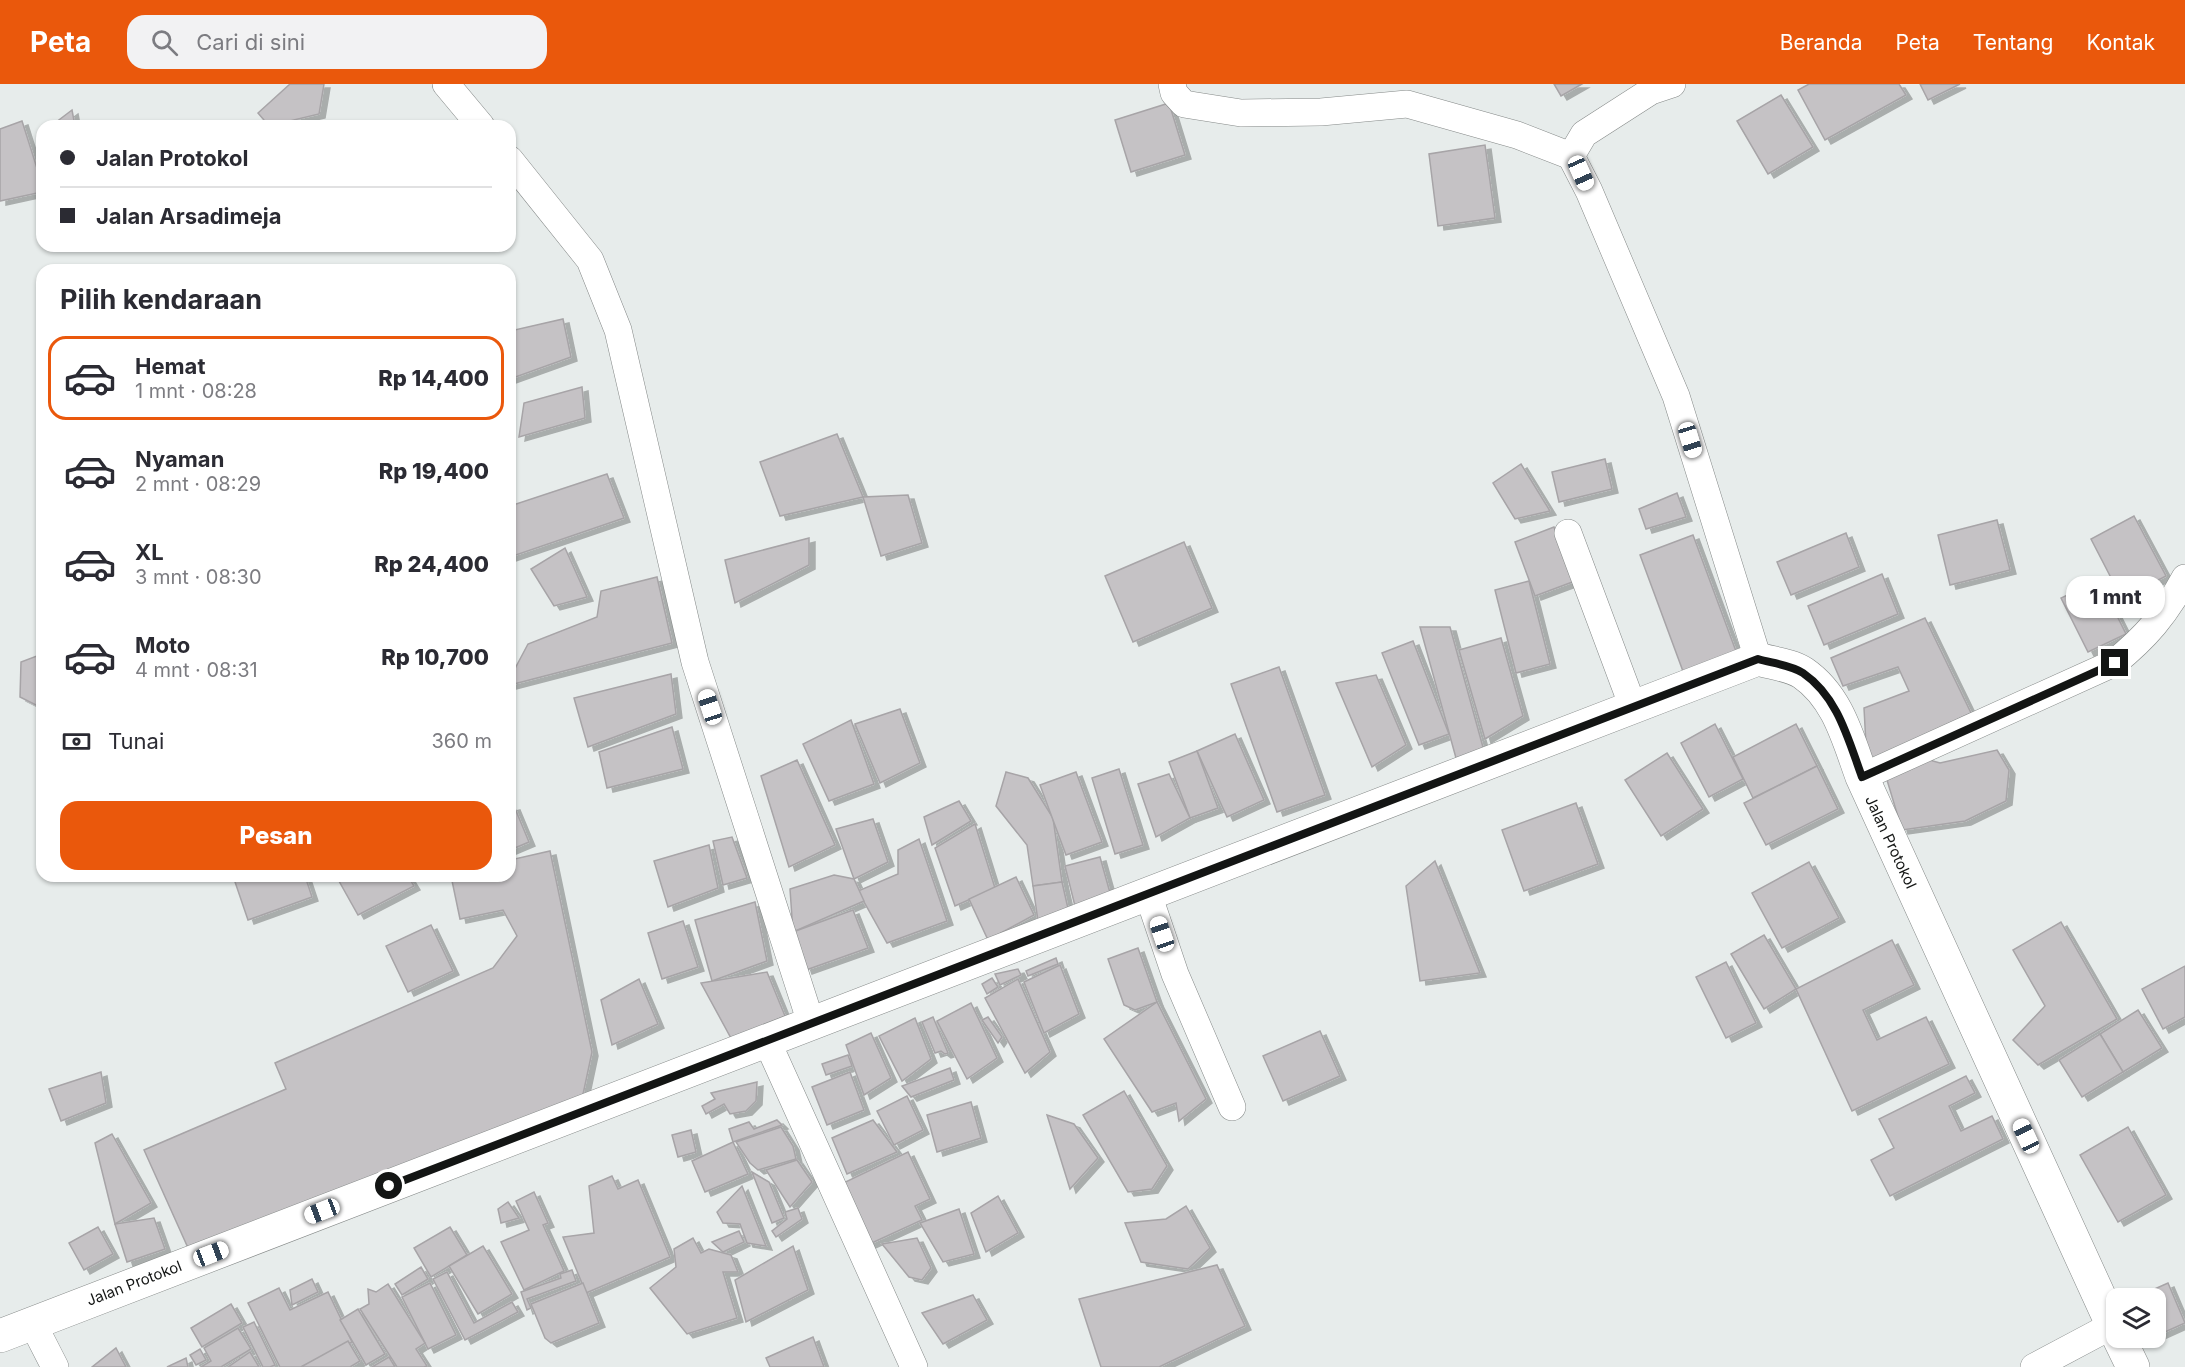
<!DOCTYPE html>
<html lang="id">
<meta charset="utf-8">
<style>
body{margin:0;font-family:Inter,sans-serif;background:#f2f2f3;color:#2b2b33;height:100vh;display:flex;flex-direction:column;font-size:22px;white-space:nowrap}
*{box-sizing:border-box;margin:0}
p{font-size:20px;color:#7c7c81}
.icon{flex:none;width:33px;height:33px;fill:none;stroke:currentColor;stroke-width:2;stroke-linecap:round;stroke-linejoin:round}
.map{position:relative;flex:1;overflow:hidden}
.panel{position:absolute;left:36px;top:180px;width:480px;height:618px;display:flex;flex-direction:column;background:#fff;border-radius:18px;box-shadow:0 2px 4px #0004}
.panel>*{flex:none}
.top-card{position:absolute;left:36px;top:36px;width:480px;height:132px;border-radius:18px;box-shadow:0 2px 4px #0004;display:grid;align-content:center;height:132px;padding:0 24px;background:#fff}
.fabs{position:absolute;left:2106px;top:1204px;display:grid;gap:12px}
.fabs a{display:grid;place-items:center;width:60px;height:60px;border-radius:12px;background:#fff;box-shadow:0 2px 4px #0004;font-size:30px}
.end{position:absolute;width:27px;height:27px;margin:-14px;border:8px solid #131514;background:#fff;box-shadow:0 0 0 3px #fff}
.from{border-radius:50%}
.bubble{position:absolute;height:42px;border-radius:18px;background:#fff;box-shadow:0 2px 4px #0004;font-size:20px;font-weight:800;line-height:42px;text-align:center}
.car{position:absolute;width:18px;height:36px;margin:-18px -9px;border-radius:8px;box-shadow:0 0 4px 2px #0007;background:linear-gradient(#fff 24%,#345 0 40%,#fff 0 76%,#345 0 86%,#fff 0)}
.top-card b{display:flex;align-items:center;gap:21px;height:57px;font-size:22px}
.top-card b+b{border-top:2px solid #e1e1e2}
.top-card i{width:15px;height:15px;background:#2b2b33}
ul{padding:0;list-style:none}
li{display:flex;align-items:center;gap:18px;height:84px;margin:0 12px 9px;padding:0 12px;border:3px solid transparent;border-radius:18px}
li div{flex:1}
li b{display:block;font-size:22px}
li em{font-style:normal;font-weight:800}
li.on{border-color:#ea580c}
li>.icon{width:54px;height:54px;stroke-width:1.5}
h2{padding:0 24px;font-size:27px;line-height:72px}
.pay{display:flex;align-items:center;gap:15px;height:66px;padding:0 24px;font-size:22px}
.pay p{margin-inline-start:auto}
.button{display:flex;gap:12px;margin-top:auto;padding:12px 24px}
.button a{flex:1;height:69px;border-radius:18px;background:#ea580c;color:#fff;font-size:24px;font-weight:800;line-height:69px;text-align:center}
header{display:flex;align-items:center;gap:36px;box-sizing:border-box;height:84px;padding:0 30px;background:#ea580c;color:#fff}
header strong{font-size:28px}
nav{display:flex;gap:33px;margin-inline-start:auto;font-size:21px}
.search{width:420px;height:54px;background:#f2f2f3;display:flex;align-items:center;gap:15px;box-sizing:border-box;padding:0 21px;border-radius:18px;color:#7c7c81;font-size:22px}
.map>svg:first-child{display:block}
</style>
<header>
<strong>Peta</strong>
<div class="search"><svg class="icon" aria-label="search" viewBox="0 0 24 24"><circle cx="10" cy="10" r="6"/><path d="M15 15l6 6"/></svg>Cari di sini</div>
<nav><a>Beranda</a><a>Peta</a><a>Tentang</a><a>Kontak</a></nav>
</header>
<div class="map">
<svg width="2185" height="1283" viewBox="0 0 2185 1283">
<defs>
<filter id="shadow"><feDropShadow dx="6" dy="4" stdDeviation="0" flood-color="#0004"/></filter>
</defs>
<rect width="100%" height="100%" fill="#e7eceb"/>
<!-- building -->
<g fill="#c5c2c5" stroke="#a7a4a7" stroke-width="1.5" filter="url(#shadow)">
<path d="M290 0H324L319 30 269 42 258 29Z"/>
<path d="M1554 0H1582L1561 12Z"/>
<path d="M1809 0H1899L1906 11 1825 56 1798 6Z"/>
<path d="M1920 0H1960L1928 16Z"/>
<path d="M1781 11 1813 63 1768 90 1737 37Z"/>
<path d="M1169 19 1185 71 1131 88 1115 36Z"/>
<path d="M72 26 75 42H51Z"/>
<path d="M22 37 42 100V108L0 117V45Z"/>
<path d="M1485 61 1495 134 1438 142 1429 70Z"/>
<path d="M563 235 571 273 510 295V247Z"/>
<path d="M582 303 585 334 519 353 524 319Z"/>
<path d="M837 350 863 413 780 432 760 378Z"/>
<path d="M1605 375 1612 405 1559 418 1552 388Z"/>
<path d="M1521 380 1550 427 1515 435 1493 399Z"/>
<path d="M607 390 624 434 510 473V422Z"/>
<path d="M1677 409 1686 433 1646 445 1639 425Z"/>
<path d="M908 411 922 459 881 472 863 413Z"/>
<path d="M2134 432 2166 492 2122 515 2091 455Z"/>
<path d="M1997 436 2010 486 1950 501 1938 451Z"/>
<path d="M1554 443 1575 497 1535 512 1515 458Z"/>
<path d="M1846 449 1859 483 1791 511 1777 478Z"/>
<path d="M1693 451 1737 570 1684 590 1640 471Z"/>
<path d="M809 454V481L735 519 725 476Z"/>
<path d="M1184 458 1212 524 1133 558 1105 492Z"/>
<path d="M565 464 587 513 554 522 531 485Z"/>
<path d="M1882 490 1898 530 1824 561 1808 522Z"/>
<path d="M657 493 672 559 510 601V594L528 560 597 533 601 507Z"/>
<path d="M2099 496 2126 550 2088 568 2061 514Z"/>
<path d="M1529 497 1550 580 1516 589 1495 506Z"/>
<path d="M1925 534 1971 629 1867 679 1864 624 1909 607 1898 583 1843 602 1831 574Z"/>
<path d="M1420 543H1450L1484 667 1456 674Z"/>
<path d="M1501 554 1523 632 1485 655 1459 566Z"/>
<path d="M1413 557 1449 650 1419 661 1382 569Z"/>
<path d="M42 570V624L20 613 21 578Z"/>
<path d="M1279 583 1325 711 1277 728 1231 600Z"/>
<path d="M671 590 676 630 588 663 574 614Z"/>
<path d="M1376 591 1406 661 1372 683 1336 599Z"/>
<path d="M900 625 920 679 880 699 855 640Z"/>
<path d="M851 636 874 700 829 717 803 660Z"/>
<path d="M1715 640 1743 695 1709 713 1681 659Z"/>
<path d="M1796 640 1817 682 1753 714 1733 673Z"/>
<path d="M672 643 683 685 607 704 599 668Z"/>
<path d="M1235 650 1264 716 1227 733 1197 667Z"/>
<path d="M1997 666 2009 686 2006 717 1965 737 1902 746 1887 696 1919 673 1940 679Z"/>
<path d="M1197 667 1218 724 1190 734 1169 678Z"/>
<path d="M1667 669 1703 725 1661 752 1625 696Z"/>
<path d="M797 676 835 761 789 783 761 692Z"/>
<path d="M1817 682 1838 725 1766 761 1744 719Z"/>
<path d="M1119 685 1143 761 1115 770 1092 694Z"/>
<path d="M1006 688 1028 694 1053 734 1062 798 1033 802 1027 761 996 722Z"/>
<path d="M1076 688 1102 758 1066 771 1040 701Z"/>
<path d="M1169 690 1190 734 1156 753 1138 700Z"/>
<path d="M959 717 971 737 932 761 924 733Z"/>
<path d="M1576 719 1598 780 1524 807 1502 746Z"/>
<path d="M514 722 529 758 510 766V723Z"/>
<path d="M873 735 888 778 854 795 836 745Z"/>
<path d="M975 740 995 804 955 822 935 764Z"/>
<path d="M732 753 747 794 723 801 713 757Z"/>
<path d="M919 755 947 837 887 859 858 807 898 790V766Z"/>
<path d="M709 761 718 804 668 823 654 777Z"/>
<path d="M550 767 592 968 582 1015 193 1175 144 1066 286 1005 275 979 493 884 517 852 503 826 460 835 451 792H510V776Z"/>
<path d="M1100 773 1112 816 1076 826 1065 782Z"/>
<path d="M1435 777 1480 889 1420 897 1406 802Z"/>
<path d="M1809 778 1839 834 1782 864 1752 809Z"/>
<path d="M834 791 854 795 864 817 793 848 790 805Z"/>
<path d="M233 792H305L312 813 248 836Z"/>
<path d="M350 792H408L414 802 358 831 339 797Z"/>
<path d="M1016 793 1034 831 988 856 969 815Z"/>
<path d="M1062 798 1069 829 1038 837 1033 802Z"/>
<path d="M755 818 767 877 712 897 695 836Z"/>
<path d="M853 826 868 864 806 886 793 848Z"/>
<path d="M683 837 698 883 662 895 648 849Z"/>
<path d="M2061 838 2117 935 2038 981 2013 956 2045 922 2013 866Z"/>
<path d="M431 841 453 887 408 908 386 862Z"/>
<path d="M1764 851 1796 905 1764 925 1731 870Z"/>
<path d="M1892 856 1914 901 1863 926 1877 956 1926 933 1949 980 1852 1027 1796 905Z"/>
<path d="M1138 864 1157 918 1135 926 1124 921 1108 875Z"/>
<path d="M1056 874 1058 880 1028 892 1026 887Z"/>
<path d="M1726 878 1756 939 1726 954 1696 893Z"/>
<path d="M1060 881 1079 930 1044 949 1024 898Z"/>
<path d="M2185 882V933L2163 945 2142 905Z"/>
<path d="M1018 885 1021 891 1000 901 995 890Z"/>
<path d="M767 888 785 932 732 956 701 899Z"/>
<path d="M992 894 998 903 987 910 982 900Z"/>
<path d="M639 895 658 940 612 961 601 916Z"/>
<path d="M1018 895 1050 968 1025 989 985 914Z"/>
<path d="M1157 918 1206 1015 1179 1037 1176 1019 1152 1028 1104 955Z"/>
<path d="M971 919 997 974 967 995 937 937Z"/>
<path d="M2138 926 2162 964 2123 988 2100 950Z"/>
<path d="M933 933 948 969 945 970 941 967 935 969 922 938Z"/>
<path d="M988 933 1002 953 998 959 982 936Z"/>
<path d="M915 934 931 975 902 997 879 952Z"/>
<path d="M1320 947 1340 992 1283 1017 1263 972Z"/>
<path d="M871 949 891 994 864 1011 846 961Z"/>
<path d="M2100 950 2123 988 2082 1013 2059 976Z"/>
<path d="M848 971 852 982 826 991 822 980Z"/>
<path d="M950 984 954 996 911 1013 902 1002Z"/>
<path d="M101 988 106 1019 61 1037 49 1005Z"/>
<path d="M850 988 864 1026 827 1041 812 1003Z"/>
<path d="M1966 992 1975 1009 1949 1022 1961 1047 1992 1032 2003 1055 1890 1112 1871 1076 1894 1064 1879 1035Z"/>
<path d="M757 998 756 1017 746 1027 730 1030 724 1020 706 1030 702 1022 715 1015 711 1009Z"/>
<path d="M1124 1007 1167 1082 1152 1105 1128 1108 1083 1031Z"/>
<path d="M907 1012 923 1046 894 1061 877 1027Z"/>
<path d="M971 1018 981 1054 937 1068 927 1031Z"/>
<path d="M1047 1031 1074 1040 1098 1074 1070 1105Z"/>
<path d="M777 1036 782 1041 733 1058 729 1045 749 1038 754 1045Z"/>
<path d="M873 1036 897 1068 847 1090 832 1054Z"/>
<path d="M781 1043 793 1062 796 1075 758 1086 750 1079 736 1058Z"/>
<path d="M2128 1043 2166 1111 2118 1138 2080 1071Z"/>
<path d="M691 1046 696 1068 678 1073 672 1051Z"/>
<path d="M112 1050 151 1119 115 1140 95 1059Z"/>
<path d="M733 1058 748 1090 705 1108 692 1077Z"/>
<path d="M908 1068 930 1115 915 1122 922 1136 863 1163 835 1103Z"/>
<path d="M797 1076 812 1098 790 1123 766 1086Z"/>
<path d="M752 1088 769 1098 784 1134 772 1139Z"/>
<path d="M612 1092 618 1105 638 1096 670 1173 586 1209 563 1153 594 1149 589 1102Z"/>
<path d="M742 1102 766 1162 747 1159 740 1140 723 1139 717 1128Z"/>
<path d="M534 1108 548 1139 543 1141 564 1187 524 1206 501 1158 529 1146 516 1117Z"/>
<path d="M998 1112 1018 1149 986 1168 971 1129Z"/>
<path d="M508 1118 519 1134 501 1139 498 1125Z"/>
<path d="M1186 1122 1210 1164 1188 1185 1141 1178 1125 1139 1166 1135Z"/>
<path d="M798 1124 802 1135 776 1153 772 1147 787 1135 785 1128Z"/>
<path d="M959 1125 974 1170 943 1178 920 1139Z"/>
<path d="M154 1134 165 1165 127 1178 115 1140Z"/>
<path d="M98 1143 113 1170 84 1186 69 1159Z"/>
<path d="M450 1143 467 1171 431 1193 414 1164Z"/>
<path d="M739 1147 744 1158 723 1168 712 1158Z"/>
<path d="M693 1154 701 1169 709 1165 731 1171 738 1188H723L737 1234 687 1250 650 1204 676 1183 674 1165Z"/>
<path d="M917 1154 931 1184 922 1196 909 1193 882 1160Z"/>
<path d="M483 1162 512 1210 478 1230 449 1182Z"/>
<path d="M793 1162 808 1206 746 1238 735 1196Z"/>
<path d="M1217 1181 1245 1242 1159 1283H1101L1079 1215Z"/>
<path d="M421 1183 428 1195 402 1211 395 1200Z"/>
<path d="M572 1186 576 1197 527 1215 531 1224 527 1226 521 1208 561 1194 560 1190Z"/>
<path d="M447 1188 474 1239 512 1218 518 1228 465 1256 433 1195Z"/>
<path d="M312 1195 318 1208 292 1221 290 1206Z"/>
<path d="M430 1199 456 1251 428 1265 402 1213Z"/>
<path d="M583 1199 599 1239 551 1259 545 1254 531 1220Z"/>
<path d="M2168 1199 2185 1239 2156 1252V1215H2132Z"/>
<path d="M388 1200 425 1259 416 1265 427 1282 424 1283H397L360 1225 369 1220 368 1205 376 1208Z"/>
<path d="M279 1204 290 1226 328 1208 352 1258 301 1283H280L248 1219Z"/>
<path d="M973 1211 987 1236 943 1260 922 1229Z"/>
<path d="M231 1220 242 1239 202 1263 191 1244Z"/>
<path d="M358 1225 385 1270 366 1281 340 1236Z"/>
<path d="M254 1238 275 1281 270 1283H263L243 1243Z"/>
<path d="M238 1244 251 1265 221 1283H201L211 1277 204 1264Z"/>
<path d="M813 1253 824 1283H770L766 1274Z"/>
<path d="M348 1257 360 1277 350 1283H301Z"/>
<path d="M116 1264 126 1283H92Z"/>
<path d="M200 1265 206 1276 196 1281 190 1271Z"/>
<path d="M250 1268 259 1283H228Z"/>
<path d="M389 1273 395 1283H372Z"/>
<path d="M186 1274 188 1283H167Z"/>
</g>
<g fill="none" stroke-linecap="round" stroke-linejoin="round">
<defs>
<g id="street">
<path d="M446 0 481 42"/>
<path d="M1172 0 1174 9 1184 20 1241 29 1321 28 1407 20 1517 51 1571 72"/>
<path d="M1672 0 1651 7 1584 50 1571 72 1589 107 1676 312 1758 575"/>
<path d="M510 76 590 176 618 246 695 578 811 939"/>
<path d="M1568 449 1633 623"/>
<path d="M1862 693 2114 579C2146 553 2165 531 2185 494"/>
<path d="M1148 810 1175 890 1232 1023"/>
<path d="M767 957 914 1283"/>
<path d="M32 1238 55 1283"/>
<path d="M2034 1283 2113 1241"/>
</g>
<g id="secondary">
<path d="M0 1252 1758 575C1771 579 1791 581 1803 589 1838 613 1848 655 1862 693L2116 1249"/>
<path d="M2119 1254 2133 1283"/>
</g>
</defs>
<!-- street casing -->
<use href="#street" stroke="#858988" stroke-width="28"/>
<!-- secondary casing -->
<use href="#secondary" stroke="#858988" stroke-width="34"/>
<!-- street -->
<use href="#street" stroke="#fff" stroke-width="27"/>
<!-- secondary -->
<use href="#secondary" stroke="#fff" stroke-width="33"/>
</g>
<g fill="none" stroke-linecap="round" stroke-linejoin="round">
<!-- route -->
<path stroke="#131514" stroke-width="8" d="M389 1102 1758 575C1771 579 1791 581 1803 589 1838 613 1848 655 1862 693L2115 579"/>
</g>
<g text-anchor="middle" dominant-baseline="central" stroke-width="5" stroke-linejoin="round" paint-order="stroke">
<!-- street labels -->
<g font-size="15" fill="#131514" stroke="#fff">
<text transform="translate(1891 758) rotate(65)">Jalan Protokol</text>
<text transform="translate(134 1199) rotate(-21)">Jalan Protokol</text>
</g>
</g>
</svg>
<div class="fabs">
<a><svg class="icon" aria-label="layers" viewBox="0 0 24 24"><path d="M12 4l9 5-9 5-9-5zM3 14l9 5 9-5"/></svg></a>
</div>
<i class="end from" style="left:389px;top:1102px"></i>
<i class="end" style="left:2115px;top:579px"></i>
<div class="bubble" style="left:2066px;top:492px;width:99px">1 mnt</div>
<i class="car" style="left:1581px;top:89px;rotate:156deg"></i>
<i class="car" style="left:1690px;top:356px;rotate:163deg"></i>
<i class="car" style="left:710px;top:623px;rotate:342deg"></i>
<i class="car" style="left:1162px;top:850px;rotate:341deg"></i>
<i class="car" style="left:2026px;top:1052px;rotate:335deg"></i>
<i class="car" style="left:322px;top:1127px;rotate:249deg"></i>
<i class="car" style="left:211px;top:1170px;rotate:69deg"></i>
<div class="top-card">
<b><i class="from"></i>Jalan Protokol</b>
<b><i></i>Jalan Arsadimeja</b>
</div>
<section class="panel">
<h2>Pilih kendaraan</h2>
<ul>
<li class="on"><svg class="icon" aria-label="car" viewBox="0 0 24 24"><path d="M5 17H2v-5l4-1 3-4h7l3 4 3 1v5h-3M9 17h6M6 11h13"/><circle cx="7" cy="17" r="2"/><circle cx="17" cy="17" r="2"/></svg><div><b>Hemat</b><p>1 mnt · 08:28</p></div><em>Rp 14,400</em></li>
<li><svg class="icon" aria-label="car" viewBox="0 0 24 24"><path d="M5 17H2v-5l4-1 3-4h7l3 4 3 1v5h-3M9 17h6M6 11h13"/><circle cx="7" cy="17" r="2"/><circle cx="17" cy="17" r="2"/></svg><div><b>Nyaman</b><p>2 mnt · 08:29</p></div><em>Rp 19,400</em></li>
<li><svg class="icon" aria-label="car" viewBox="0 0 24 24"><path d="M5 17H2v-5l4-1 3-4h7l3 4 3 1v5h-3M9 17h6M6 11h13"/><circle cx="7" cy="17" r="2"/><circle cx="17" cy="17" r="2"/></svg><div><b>XL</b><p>3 mnt · 08:30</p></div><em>Rp 24,400</em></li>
<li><svg class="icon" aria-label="car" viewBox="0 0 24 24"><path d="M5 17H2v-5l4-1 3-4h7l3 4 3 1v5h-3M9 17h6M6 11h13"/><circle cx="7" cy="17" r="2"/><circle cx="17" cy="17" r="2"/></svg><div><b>Moto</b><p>4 mnt · 08:31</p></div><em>Rp 10,700</em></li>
</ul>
<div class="pay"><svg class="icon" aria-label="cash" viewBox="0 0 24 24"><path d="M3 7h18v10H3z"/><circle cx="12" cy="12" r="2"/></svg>Tunai<p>360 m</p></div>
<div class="button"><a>Pesan</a></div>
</section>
</div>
